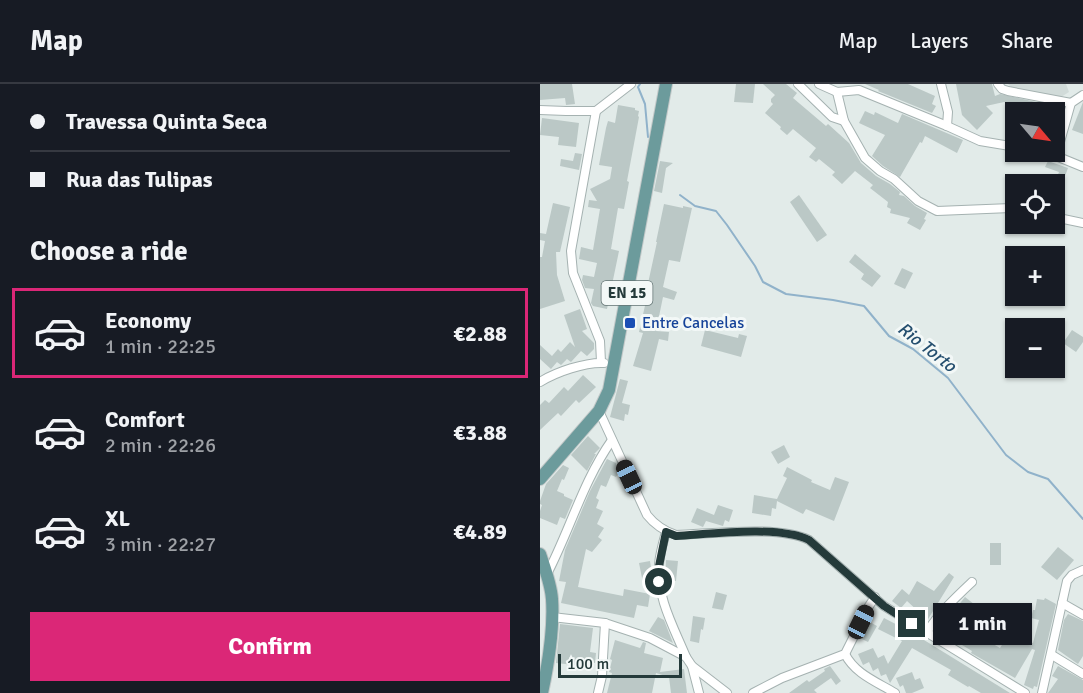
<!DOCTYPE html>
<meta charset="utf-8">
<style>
body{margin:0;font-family:Signika,sans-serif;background:#242831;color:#f1f3f6;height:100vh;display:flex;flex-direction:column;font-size:22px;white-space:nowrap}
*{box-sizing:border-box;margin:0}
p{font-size:20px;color:#9ea1a6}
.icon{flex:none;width:33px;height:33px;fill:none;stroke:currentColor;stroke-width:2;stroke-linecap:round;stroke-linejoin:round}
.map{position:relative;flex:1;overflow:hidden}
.side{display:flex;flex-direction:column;background:#171b24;width:540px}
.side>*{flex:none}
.hud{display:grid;align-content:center;height:132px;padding:0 30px;background:#171b24}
.needle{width:39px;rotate:119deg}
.buttons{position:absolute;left:465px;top:18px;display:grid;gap:12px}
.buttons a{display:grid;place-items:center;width:60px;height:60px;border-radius:0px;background:#171b24;box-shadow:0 2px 4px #0004;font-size:30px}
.scale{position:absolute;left:18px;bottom:15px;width:124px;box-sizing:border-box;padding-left:6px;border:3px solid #243a3a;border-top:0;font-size:16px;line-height:21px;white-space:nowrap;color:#243a3a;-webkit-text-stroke:4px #f3f8f7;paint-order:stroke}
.end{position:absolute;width:27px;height:27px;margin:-14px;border:8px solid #243a3a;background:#fff;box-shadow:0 0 0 3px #fff}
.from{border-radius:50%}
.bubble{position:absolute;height:42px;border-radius:0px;background:#171b24;box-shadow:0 2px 4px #0004;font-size:20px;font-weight:800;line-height:42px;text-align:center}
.car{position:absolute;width:18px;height:36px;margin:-18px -9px;border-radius:8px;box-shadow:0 0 4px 2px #0007;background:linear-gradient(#222 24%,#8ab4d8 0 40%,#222 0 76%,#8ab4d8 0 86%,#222 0)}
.hud b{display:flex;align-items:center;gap:21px;height:57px;font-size:22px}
.hud b+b{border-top:2px solid #363941}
.hud i{width:15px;height:15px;background:#f1f3f6}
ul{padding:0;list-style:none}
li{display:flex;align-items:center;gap:18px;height:90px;margin:0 12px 9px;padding:0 18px;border:3px solid transparent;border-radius:0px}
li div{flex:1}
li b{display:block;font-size:22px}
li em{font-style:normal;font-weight:800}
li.selected{border-color:#db2777}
li>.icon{width:54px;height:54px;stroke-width:1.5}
h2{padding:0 30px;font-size:27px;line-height:72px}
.action{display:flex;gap:12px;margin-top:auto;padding:12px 30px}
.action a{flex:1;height:69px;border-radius:0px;background:#db2777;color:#fff;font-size:24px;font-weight:800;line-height:69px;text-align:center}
header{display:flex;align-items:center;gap:36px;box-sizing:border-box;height:84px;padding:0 30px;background:#171b24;border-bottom:2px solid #363941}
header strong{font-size:28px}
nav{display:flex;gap:33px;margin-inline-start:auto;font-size:21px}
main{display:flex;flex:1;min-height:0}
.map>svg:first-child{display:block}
</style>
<header>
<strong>Map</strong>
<nav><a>Map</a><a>Layers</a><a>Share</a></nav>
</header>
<main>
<section class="side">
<div class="hud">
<b><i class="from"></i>Travessa Quinta Seca</b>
<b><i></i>Rua das Tulipas</b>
</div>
<h2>Choose a ride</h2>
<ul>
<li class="selected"><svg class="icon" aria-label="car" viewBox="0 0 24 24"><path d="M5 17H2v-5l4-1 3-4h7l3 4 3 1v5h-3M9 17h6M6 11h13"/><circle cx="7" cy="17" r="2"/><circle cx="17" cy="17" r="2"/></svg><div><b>Economy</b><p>1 min · 22:25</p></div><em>€2.88</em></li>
<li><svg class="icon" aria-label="car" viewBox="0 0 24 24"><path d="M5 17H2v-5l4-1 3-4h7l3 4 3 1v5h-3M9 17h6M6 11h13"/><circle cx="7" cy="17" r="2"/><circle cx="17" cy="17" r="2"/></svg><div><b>Comfort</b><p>2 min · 22:26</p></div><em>€3.88</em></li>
<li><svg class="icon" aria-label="car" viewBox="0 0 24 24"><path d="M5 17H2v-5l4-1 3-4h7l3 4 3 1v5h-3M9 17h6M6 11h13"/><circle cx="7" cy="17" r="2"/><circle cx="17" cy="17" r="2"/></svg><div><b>XL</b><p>3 min · 22:27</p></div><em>€4.89</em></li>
</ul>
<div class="action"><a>Confirm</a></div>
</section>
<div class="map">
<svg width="543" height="609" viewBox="0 0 543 609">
<rect width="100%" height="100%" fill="#e2ebe9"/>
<!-- built -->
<path fill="#d1dbd9" d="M468 0H526L529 8 521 13 471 3Z"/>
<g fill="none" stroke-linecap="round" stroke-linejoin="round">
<!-- stream -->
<g stroke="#90b2ca" stroke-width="2">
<path d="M100 0 98 3 105 20 108 53"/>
<path d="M140 111 155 122 176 127 187 141 215 182 223 198 246 210 293 216 324 222 349 252 373 265 408 294 466 371 488 388 508 395 543 435"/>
</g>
</g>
<!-- building -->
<g fill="#bbc8c6">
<path d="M0 0H32L35 20 26 21 25 14 0 16Z"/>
<path d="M196 0H215L213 19 194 18Z"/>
<path d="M223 0H246L257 9 253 14 286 42 288 40 309 59 321 79 336 92 350 100 360 108 359 111 364 112 375 122 387 129 384 135 386 136 380 146 367 139 370 134 350 129 351 125 347 123 348 118 330 104 333 101 315 87 302 100 292 91 295 88 279 75 276 78 269 73 276 64 253 45 247 51 240 45 241 43 225 29 233 20 231 18V15L235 11Z"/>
<path d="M325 0H368L395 12 392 20 396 22 392 29 338 7 339 6Z"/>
<path d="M416 0H452L455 12 460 10 523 24 522 28H521L517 43H514V28H507L464 18 446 22 453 29 437 46 422 31Z"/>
<path d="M543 18V50L532 46Z"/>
<path d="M78 21 95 24V26L99 27 98 32 99 33 87 97 89 98 84 125 78 124 71 165 79 167 67 225 53 222 51 219 54 205 45 204 42 196 43 191 54 193 57 179 39 175 41 163 53 166 60 125 48 123 49 116 57 117 50 105 70 95 72 83 59 81 66 44 68 37 75 39Z"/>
<path d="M325 27 334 31 335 28 358 39 362 30 423 56 417 69 385 52 382 59 380 58 360 93 343 82 332 72 345 51 319 39Z"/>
<path d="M2 34 39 39 36 63 18 61 19 53 0 51Z"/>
<path d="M35 69 42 70 39 86 20 82 21 75 33 77Z"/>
<path d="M120 77 133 79 126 84 122 109 114 107Z"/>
<path d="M508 77 528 84 515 119 514 100 519 88 505 83Z"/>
<path d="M259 111 287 151 277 158 250 118Z"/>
<path d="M13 119 30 123 20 168H16L17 191 25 217 0 225V173H2L5 157 0 156V149L6 150Z"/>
<path d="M124 120 143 124V122L152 124 140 178 129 176 123 203 137 208 134 216 123 213 116 247 129 248 128 257 119 255 111 287 93 282 103 249 99 248 109 204H107L117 158H116Z"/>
<path d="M315 170 341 192 332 203 321 195 324 190 309 178Z"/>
<path d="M362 184 373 189 365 205 354 200Z"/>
<path d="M40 225 47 245 42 247 54 259V265L47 272 41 267 31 278 27 275 21 281 17 278 11 285 0 275V261L12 272 18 265 21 268 30 258 35 263 24 231Z"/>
<path d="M165 246 198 254 199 250 207 252 201 273 161 262Z"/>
<path d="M532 246 543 253V258L536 268 523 259Z"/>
<path d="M43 291 56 303 39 319 36 316 21 332 18 329 0 346V321L5 316 9 319 24 303 28 307Z"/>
<path d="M80 295 88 297 82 319 90 321 88 331 85 330 84 337 70 333Z"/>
<path d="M48 352 60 364 54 370H56L47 387 31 371Z"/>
<path d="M244 361 250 373 238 380 231 368Z"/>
<path d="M67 375 76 379 77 384 80 386 76 393 71 391 66 403 61 401 56 414 59 416 56 424 63 427 57 440 64 444 58 453 62 456 52 468 46 465 38 503 83 512 84 505 110 510 108 523 97 521 94 534 21 519 26 498 19 497 25 466 50 407Z"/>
<path d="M23 381 29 384 24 396 22 395 17 407 24 410V412L33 416 25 435 20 433 17 441 0 434V427L2 421 0 420V417L6 400Z"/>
<path d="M247 383 272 396 271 398 290 406 295 393 309 398 294 437 266 425 263 430 237 417 236 425 232 424 231 432 212 429 214 411 237 415 247 394 243 392Z"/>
<path d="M178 421 193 426 189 438 185 436 183 442 166 437 163 443 151 438 157 424 174 431Z"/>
<rect x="450" y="459" width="11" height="22"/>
<path d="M518 463 534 476 517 496 501 483Z"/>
<path d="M126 476 138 477 136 497 125 496Z"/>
<path d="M110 477 113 497 103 499 99 479Z"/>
<path d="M409 489 414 493 385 540 377 534 380 529 367 517 361 524 352 517 362 505 369 511 377 497 394 507Z"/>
<path d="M176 508 187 511 183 526 172 524Z"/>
<path d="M425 513 439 524 429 535 439 541 437 544 442 546 439 552 460 564 465 556 471 559 473 553 493 559 499 536 491 534 493 526H495L497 515 504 516 505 514 516 520 497 603 494 602 493 605 484 601 495 566 492 565 475 594 431 569 432 567 397 546 406 533 416 538 422 527 417 523Z"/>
<path d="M528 530 543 537V572L538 580 518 566 524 536Z"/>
<path d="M153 532 165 534 163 546 161 545 159 559 150 557Z"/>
<path d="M118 533 124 536 133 559 109 547Z"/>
<path d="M344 534 371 548 470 609H441L429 602 428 603 408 591 411 586 372 564 350 599 346 590 341 592 338 584 333 587 329 578 323 581 318 570 333 564 338 574 344 571 348 580 362 557 338 545Z"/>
<path d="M328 537 337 542 328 558 320 554Z"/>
<path d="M20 540 53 544 50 568 56 569 55 579 44 578V582L16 579Z"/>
<path d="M75 556 100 564 103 558 106 559 104 569 123 574 120 588 144 585 147 609H131L129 593 116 589 112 609H67L72 589 69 588 72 576 70 575Z"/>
<path d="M290 582 301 597 296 601 291 594 274 606 277 609H249L267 596 269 598 285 587 284 585Z"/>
<path d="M518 582 543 596V609H508L518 595 512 592Z"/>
<path d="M372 588 375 596 380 594 384 604 372 609H366L363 601 360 603 356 594Z"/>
</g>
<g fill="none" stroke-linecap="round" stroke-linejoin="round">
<defs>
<g id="street">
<path d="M258 0 292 33 304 37"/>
<path d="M279 0 297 8 319 6 407 42 440 57 476 63"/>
<path d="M401 0 408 28 407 42"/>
<path d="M458 0 462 5 468 7 531 19"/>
<path d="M297 8 304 37 325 74 340 87 354 95 378 117 397 127 471 124 476 125"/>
<path d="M0 26 26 27H56L91 0"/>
<path d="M56 27 31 167 33 189 60 257 61 278"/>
<path d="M495 68 516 72 543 83"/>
<path d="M516 72 531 19 543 11"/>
<path d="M514 133 543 139"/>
<path d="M0 298C16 288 45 278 64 279"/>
<path d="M59 327 107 431C115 441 124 447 136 451 171 450 239 441 269 456L344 522 485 609"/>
<path d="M126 448C123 459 120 469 119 480 116 512 134 544 146 573"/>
<path d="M7 490C30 446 43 397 72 356"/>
<path d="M522 519 543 531"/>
<path d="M12 533 65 539 110 554 146 573 152 582 187 609"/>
<path d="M387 548C399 529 415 514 432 498"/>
<path d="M305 570C315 590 337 598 355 609"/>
<path d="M512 571 543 590"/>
<path d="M152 582 159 609"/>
<path d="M58 609 62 592 65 539"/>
<path d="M213 609 242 594 305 570 329 522 335 513"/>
<path d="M502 609 527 497 532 491 543 486"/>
</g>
<g id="primary">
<path d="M0 395 59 327 69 306 126 0"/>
<path d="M0 470C5 485 11 500 12 515 14 544 8 581 2 609"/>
</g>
</defs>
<!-- street casing -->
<use href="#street" stroke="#a5b2b1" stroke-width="10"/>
<!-- primary casing -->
<use href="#primary" stroke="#c2c8c8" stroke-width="14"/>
<!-- street -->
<use href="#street" stroke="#fff" stroke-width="8"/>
<!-- primary -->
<use href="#primary" stroke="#6c9b9c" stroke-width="12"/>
</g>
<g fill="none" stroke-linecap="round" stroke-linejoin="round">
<!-- route -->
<path stroke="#243a3a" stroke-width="8" d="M119 498V482L126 448 136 452C171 450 238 441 269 456L344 522 372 540"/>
</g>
<!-- markers -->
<rect fill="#1a4fb4" stroke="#f3f8f7" stroke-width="2" x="84" y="233" width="12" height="12" rx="3"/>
<g text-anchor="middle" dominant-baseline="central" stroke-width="6" stroke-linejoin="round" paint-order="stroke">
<!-- shield labels -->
<rect fill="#f3f8f7" stroke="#627373" stroke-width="1.5" x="61.5" y="197" width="51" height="24" rx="4.5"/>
<g font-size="15" font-weight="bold" fill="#243a3a">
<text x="87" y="209">EN 15</text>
</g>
<!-- transit labels -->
<g font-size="16" fill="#164399" stroke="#f3f8f7" text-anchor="start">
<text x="102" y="239">Entre Cancelas</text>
</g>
<!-- water labels -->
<g font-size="18" font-style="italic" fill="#254f6f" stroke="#f3f8f7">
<text transform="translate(387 263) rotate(38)">Rio Torto</text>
</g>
</g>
</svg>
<div class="buttons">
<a><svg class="needle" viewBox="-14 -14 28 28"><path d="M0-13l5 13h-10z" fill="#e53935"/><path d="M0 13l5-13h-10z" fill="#9ea1a6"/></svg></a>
<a><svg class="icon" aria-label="locate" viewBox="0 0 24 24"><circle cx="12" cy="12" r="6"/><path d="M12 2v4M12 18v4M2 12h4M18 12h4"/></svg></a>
<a>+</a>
<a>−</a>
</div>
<div class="scale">100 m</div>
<i class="end from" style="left:119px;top:498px"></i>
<i class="end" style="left:372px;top:540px"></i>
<div class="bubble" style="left:393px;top:519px;width:99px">1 min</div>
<i class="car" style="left:89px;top:393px;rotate:335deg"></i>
<i class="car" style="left:321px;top:538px;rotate:26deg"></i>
</div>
</main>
